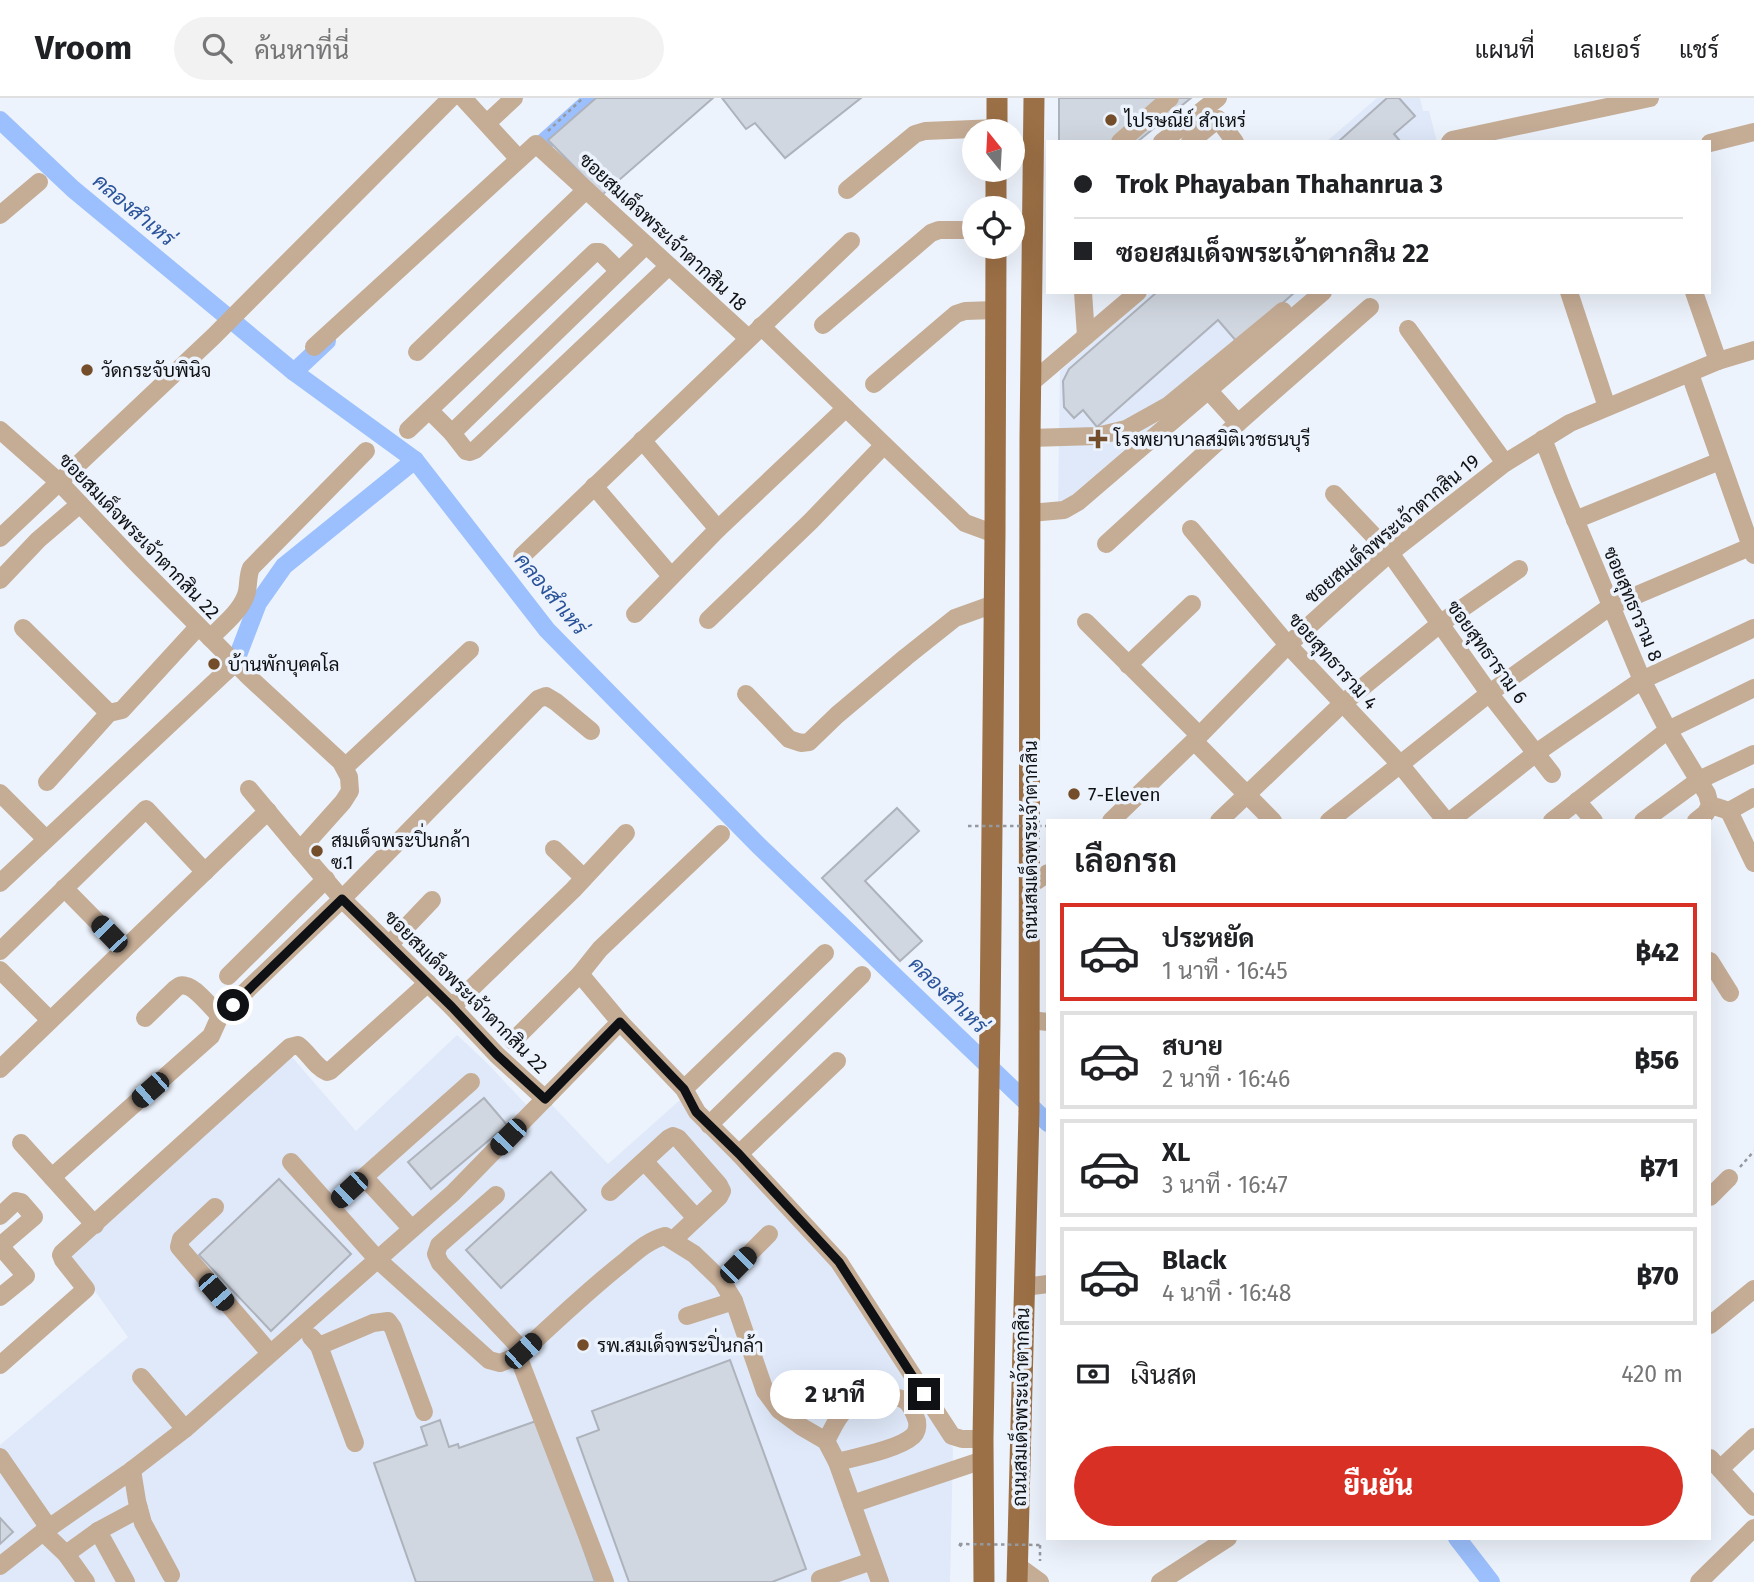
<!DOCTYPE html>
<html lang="th">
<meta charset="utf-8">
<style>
body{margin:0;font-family:"Fira Sans",Sarabun,sans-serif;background:#f2f2f2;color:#202124;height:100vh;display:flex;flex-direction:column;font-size:26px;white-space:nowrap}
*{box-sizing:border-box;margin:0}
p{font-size:23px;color:#757577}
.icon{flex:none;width:38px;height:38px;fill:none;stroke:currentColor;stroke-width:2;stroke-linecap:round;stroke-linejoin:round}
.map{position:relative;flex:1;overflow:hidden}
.sheet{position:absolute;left:1046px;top:721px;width:665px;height:721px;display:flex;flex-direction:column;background:#fff;border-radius:0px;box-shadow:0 7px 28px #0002}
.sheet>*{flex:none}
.hud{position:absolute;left:1046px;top:42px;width:665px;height:154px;border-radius:0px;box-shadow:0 7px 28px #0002;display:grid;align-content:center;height:154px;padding:0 28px;background:#fff}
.needle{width:46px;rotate:342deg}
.controls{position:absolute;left:962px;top:21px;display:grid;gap:14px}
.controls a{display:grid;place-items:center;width:63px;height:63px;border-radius:50%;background:#fff;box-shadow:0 7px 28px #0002;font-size:35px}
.end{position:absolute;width:32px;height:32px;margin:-16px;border:9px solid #0f1114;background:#fff;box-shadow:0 0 0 4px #fff}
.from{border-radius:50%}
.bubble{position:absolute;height:49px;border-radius:24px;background:#fff;box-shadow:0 7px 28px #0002;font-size:23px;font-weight:800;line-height:49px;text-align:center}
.car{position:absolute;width:21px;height:42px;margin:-21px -10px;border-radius:9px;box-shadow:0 0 5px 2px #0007;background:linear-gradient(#222 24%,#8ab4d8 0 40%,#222 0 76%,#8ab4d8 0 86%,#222 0)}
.hud b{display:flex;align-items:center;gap:24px;height:66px;font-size:26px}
.hud b+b{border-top:2px solid #e0e0e0}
.hud i{width:18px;height:18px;background:#202124}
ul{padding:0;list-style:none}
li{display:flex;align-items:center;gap:21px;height:98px;margin:0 14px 10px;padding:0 14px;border:4px solid #e0e0e0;border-radius:0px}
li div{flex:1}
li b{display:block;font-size:26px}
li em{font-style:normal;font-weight:800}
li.selected{border-color:#d93025}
li>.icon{width:63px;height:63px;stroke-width:1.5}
h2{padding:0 28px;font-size:32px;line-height:84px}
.pay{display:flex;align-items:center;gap:18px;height:77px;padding:0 28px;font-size:26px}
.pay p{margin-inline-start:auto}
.action{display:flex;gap:14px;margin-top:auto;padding:14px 28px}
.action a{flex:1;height:80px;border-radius:42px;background:#d93025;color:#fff;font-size:28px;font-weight:800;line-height:80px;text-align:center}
header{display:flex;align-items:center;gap:42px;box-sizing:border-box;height:98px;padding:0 35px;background:#fff;border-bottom:2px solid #e0e0e0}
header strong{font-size:33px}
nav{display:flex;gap:38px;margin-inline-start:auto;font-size:24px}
.search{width:490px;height:63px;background:#f2f2f2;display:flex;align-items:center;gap:18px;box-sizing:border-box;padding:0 24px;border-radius:38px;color:#757577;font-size:26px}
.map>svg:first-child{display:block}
</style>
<header>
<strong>Vroom</strong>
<div class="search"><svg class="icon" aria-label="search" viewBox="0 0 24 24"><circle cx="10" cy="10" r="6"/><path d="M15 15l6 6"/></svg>ค้นหาที่นี่</div>
<nav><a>แผนที่</a><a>เลเยอร์</a><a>แชร์</a></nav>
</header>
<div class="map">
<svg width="1754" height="1484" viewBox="0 0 1754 1484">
<rect width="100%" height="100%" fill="#edf3fc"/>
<!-- built -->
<g fill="#dfe9f9">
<path d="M1377 0H1420L1423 13H1429L1437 44H1326Z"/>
<path d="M1151 194H1309L1058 409 1060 273Z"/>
<path d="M457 937 486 964 537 1018 551 1006 608 1066 680 1002 831 1164 953 1350 950 1484H0V1347L128 1239 69 1157 292 959 356 1033Z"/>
</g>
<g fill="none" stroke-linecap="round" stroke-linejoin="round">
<!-- canal -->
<g stroke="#9cc0fd" stroke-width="18">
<path d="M0 22 73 91 294 274 415 362 547 532 758 747 1048 1025"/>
<path d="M543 45 593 0"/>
<path d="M294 274 327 243"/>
<path d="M225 574 235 565 258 505 284 468 415 362"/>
<path d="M1457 1440 1491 1484"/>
</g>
</g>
<!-- building -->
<g fill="#d1d7e0" stroke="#adb2bb" stroke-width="2">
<path d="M596 0H713L602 97 548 42Z"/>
<path d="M722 0H861L785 60 755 25 746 31Z"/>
<path d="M1059 0H1191L1137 44H1059Z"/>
<path d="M1387 0H1399L1415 18 1394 36 1401 44H1338Z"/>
<path d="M1157 194H1295L1238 245 1218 222 1097 329 1083 312 1074 320 1064 309 1063 283 1069 271Z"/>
<path d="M897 710 919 733 865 783 922 843 900 863 822 780Z"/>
<path d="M484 1000 507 1027 431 1091 408 1064Z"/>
<path d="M551 1074 586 1112 501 1190 466 1152Z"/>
<path d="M279 1081 351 1156 271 1233 199 1157Z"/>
<path d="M730 1262 806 1471 772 1484H629L577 1340 599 1332 592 1313Z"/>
<path d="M440 1322 449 1349 458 1346 459 1350 539 1322 595 1484H416L374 1365 427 1347 421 1329Z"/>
<path d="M0 1420 13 1434 0 1446Z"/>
</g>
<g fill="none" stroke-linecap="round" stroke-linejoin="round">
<!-- path -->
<g stroke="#94989f" stroke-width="2.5" stroke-dasharray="3.5 3.5" stroke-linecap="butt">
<path d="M548 33 583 0"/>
<path d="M1740 1069 1754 1053"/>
<path d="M959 1446 964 1451"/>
<path d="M1040 1447V1463"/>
</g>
<!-- minor -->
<g stroke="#c5ac95" stroke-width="18">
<path d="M463 0 519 61"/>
<path d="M487 25 514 0"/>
<path d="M1120 44 1170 0"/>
<path d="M1162 44 1218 0"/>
<path d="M1190 44 1218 21 1235 44"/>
<path d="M1450 44 1452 42 1650 0"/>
<path d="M1710 45 1754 34"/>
<path d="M847 92 915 36 925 33 997 30"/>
<path d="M0 117 39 84"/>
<path d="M1083 194 1086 238"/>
<path d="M1569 194 1607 309"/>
<path d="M1694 194 1718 263"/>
<path d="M823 227 931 135 939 132H975"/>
<path d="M761 228 965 425 995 436"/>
<path d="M1408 231 1505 365"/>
<path d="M314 249 536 46 748 240"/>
<path d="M417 254 586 92"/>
<path d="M1690 276 1754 457"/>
<path d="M1031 285 1138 194"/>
<path d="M874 286 956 216 965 213 995 212"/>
<path d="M1209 293 1238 325"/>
<path d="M429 312 452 335 466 353 470 354 475 352 669 168"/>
<path d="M0 332 60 385 140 469 249 579 341 664 349 679 350 693 343 704 300 752 342 801 452 909 497 957 545 1001"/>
<path d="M408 332 595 154H600L619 173"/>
<path d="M452 335 646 147"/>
<path d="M1030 340 1097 338 1126 331 1169 307 1283 213"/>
<path d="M1543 341 1562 390 1642 582 1668 632 1707 696 1710 707 1706 715 1696 723"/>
<path d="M642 342 718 431"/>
<path d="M594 388 671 478"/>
<path d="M1334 396 1390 455 1489 595 1552 676"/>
<path d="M1030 415 1064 412 1078 404 1323 194"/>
<path d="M1575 422 1720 363"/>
<path d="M1191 431 1288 547 1399 665 1446 723"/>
<path d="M0 440 214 238 451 0"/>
<path d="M1106 446 1238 325 1370 209"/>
<path d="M522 458 851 143"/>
<path d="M0 482 38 442 80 406"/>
<path d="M635 516 718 431 846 310"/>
<path d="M708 522 811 423 884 347"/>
<path d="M1086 524 1199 637"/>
<path d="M23 530 109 615 122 612 198 529"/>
<path d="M210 540C222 528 240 514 246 497 249 489 247 479 251 470L366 353"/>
<path d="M1128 567 1192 506"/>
<path d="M746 596 789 641 801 645 809 644 837 617 906 559 955 520 994 506"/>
<path d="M1194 643 1273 723"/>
<path d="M345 669 470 552"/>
<path d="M47 684 109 615"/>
<path d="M249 691 300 752"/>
<path d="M0 695 46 741"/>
<path d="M1577 703 1594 723"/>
<path d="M1717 709 1729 713 1754 699"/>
<path d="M1729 713 1754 765"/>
<path d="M1111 723 1194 643 1288 547 1356 485 1390 455 1505 365 1570 325 1718 263 1754 252"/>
<path d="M1219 723 1342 606 1441 525 1519 471"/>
<path d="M1329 723 1491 594 1611 508 1750 449"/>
<path d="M1450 723 1536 655 1642 582 1754 530"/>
<path d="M1552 723 1668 632 1754 590"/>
<path d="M1643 723 1699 682 1754 656"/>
<path d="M554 751 584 780"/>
<path d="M0 785 235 565"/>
<path d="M1029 788 1048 775"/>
<path d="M64 790 124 851"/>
<path d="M389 847 432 802"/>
<path d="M0 853 146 711 205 774"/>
<path d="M1710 863 1730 895"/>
<path d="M0 872 50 922"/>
<path d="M580 876 620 924 684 991 697 1014 739 1056 839 1164 952 1338 962 1341H983"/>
<path d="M228 878 326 781"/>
<path d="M452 909 573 792 626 735"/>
<path d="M145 920 175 891C179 888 180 886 186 888 195 889 213 911 220 918"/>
<path d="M1030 922 1048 924"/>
<path d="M513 943 580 876 600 851 721 736"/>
<path d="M0 971 268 713"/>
<path d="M684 991 825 855"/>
<path d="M709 1027 862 877"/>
<path d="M21 1045 95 1127"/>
<path d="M739 1056 837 963"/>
<path d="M291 1064 378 1162 489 1262 500 1265 518 1258C553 1226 587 1193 624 1164 637 1153 649 1142 665 1138L694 1156 722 1183 734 1203 765 1293 779 1312 802 1329 826 1343 837 1364 880 1484"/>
<path d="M645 1064 696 1120"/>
<path d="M52 1079 211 938 220 918 342 801 538 601 546 598 556 604 591 633"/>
<path d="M364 1079 471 984"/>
<path d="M610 1094 669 1040 673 1038 678 1040 719 1087 722 1093 719 1099 673 1142"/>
<path d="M496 1097 439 1147 436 1156 440 1165 523 1253"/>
<path d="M1710 1099 1729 1080"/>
<path d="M215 1109 181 1141 179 1149 270 1255"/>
<path d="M331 1109 364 1079 412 1131"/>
<path d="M0 1118 16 1103 21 1104 34 1119 0 1148 26 1178 0 1199"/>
<path d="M722 1183 769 1136"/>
<path d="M1024 1189 1048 1186"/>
<path d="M687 1218 734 1203"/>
<path d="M1710 1227 1754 1191"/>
<path d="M311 1239 319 1248 355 1345"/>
<path d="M319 1248 373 1225 388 1223 393 1230 424 1314"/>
<path d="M518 1258 605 1484"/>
<path d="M0 1267 86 1191 63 1162 61 1157 62 1155 290 949 298 947C309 955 315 969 327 974L330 973 428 885"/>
<path d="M141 1279 185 1331"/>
<path d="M826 1343C832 1332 837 1319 846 1311 859 1301 894 1293 907 1304 912 1309 915 1317 917 1323 918 1329 917 1334 913 1338 899 1351 857 1359 837 1364"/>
<path d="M0 1359 49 1430"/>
<path d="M1710 1360 1754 1409"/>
<path d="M1720 1371 1754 1339"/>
<path d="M132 1372 137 1403 143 1425 171 1477"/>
<path d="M852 1406 983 1362"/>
<path d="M98 1433 126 1484"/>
<path d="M43 1434 66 1456 86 1484"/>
<path d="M66 1456 98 1433 139 1411"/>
<path d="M0 1468 43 1434 128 1375 185 1331 453 1095 620 924"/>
<path d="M1018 1468 1040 1484"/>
<path d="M820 1481 872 1463"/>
<path d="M1160 1484 1228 1440"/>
<path d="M1699 1484 1754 1430"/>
</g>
<!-- major -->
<g stroke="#9c7046" stroke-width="21">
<path d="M997 33V0"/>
<path d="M996 110V72"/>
<path d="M984 1484 983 1341 990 926 995 436 996 149"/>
<path d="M1017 1484 1029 1014 1030 340 1034 0"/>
</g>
<!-- path-bridge -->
<g stroke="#94989f" stroke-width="2.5" stroke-dasharray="3.5 3.5" stroke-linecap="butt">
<path d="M968 728H1046"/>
<path d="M959 1446 1040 1447"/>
</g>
</g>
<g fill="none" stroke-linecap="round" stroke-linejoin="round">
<!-- route -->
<path stroke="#0f1114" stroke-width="9" d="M233 907 342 801 452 909 497 957 545 1001 620 924 684 991 696 1014 739 1056 839 1164 924 1296"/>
</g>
<!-- markers -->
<g fill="#744e2a" stroke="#edf3fc" stroke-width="2.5">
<circle cx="1111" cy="22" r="7"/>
<circle cx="87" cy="272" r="7"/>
<path d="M1094.5 330.5h7v7h7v7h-7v7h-7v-7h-7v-7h7z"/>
<circle cx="214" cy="566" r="7"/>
<circle cx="1074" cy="696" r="7"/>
<circle cx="317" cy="753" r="7"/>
<circle cx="583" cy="1247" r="7"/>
</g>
<g text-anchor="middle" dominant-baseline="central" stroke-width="7" stroke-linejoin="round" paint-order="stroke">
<!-- poi labels -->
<g font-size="19" fill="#0f1114" stroke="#edf3fc" text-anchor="start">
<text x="1125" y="22">ไปรษณีย์ สำเหร่</text>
<text x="101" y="272">วัดกระจับพินิจ</text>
<text x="1114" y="341">โรงพยาบาลสมิติเวชธนบุรี</text>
<text x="228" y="566">บ้านพักบุคคโล</text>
<text x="1088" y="696">7-Eleven</text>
<text x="331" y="742">สมเด็จพระปิ่นกล้า<tspan x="331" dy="22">ซ.1</tspan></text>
<text x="597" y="1247">รพ.สมเด็จพระปิ่นกล้า</text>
</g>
<!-- street labels -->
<g font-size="19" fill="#0f1114" stroke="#edf3fc">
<text transform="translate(663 134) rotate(43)">ซอยสมเด็จพระเจ้าตากสิน 18</text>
<text transform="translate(1392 431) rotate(-40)">ซอยสมเด็จพระเจ้าตากสิน 19</text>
<text transform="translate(139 438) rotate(46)">ซอยสมเด็จพระเจ้าตากสิน 22</text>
<text transform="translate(1633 506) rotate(67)">ซอยสุทธาราม 8</text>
<text transform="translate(1487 554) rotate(54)">ซอยสุทธาราม 6</text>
<text transform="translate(1333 563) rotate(48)">ซอยสุทธาราม 4</text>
<text transform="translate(1030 742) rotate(-90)">ถนนสมเด็จพระเจ้าตากสิน</text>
<text transform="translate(466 894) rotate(45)">ซอยสมเด็จพระเจ้าตากสิน 22</text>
<text transform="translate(1021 1309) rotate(-89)">ถนนสมเด็จพระเจ้าตากสิน</text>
</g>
<!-- water labels -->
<g font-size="21" font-style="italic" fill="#2a539a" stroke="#edf3fc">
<text transform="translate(134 112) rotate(40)">คลองสำเหร่</text>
<text transform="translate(551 496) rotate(50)">คลองสำเหร่</text>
<text transform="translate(948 897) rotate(44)">คลองสำเหร่</text>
</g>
</g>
</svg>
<div class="controls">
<a><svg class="needle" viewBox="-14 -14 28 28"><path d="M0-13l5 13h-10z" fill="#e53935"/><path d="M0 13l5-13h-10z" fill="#757577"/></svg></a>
<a><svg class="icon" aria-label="locate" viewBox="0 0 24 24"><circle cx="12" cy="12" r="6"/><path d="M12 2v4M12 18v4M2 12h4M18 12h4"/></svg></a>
</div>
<i class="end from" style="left:233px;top:907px"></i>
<i class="end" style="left:924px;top:1296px"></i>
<div class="bubble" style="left:770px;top:1272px;width:130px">2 นาที</div>
<i class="car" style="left:109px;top:836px;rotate:316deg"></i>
<i class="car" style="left:150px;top:992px;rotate:229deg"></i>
<i class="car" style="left:508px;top:1039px;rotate:224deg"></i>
<i class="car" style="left:349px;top:1092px;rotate:227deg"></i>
<i class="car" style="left:738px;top:1167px;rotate:45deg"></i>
<i class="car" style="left:216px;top:1194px;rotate:139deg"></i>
<i class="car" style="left:523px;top:1253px;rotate:48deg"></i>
<div class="hud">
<b><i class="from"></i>Trok Phayaban Thahanrua 3</b>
<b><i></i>ซอยสมเด็จพระเจ้าตากสิน 22</b>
</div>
<section class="sheet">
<h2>เลือกรถ</h2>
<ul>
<li class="selected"><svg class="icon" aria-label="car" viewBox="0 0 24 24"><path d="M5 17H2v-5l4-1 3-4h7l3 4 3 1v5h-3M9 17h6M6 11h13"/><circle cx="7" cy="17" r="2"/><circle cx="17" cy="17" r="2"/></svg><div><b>ประหยัด</b><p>1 นาที · 16:45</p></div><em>฿42</em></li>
<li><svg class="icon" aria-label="car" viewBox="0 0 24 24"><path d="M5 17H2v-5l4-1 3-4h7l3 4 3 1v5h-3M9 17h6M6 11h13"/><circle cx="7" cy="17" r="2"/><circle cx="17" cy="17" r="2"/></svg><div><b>สบาย</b><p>2 นาที · 16:46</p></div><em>฿56</em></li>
<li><svg class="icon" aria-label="car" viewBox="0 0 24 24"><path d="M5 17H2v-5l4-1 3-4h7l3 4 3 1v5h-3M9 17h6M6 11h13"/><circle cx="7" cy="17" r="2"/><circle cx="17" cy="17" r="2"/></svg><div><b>XL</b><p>3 นาที · 16:47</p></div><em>฿71</em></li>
<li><svg class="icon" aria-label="car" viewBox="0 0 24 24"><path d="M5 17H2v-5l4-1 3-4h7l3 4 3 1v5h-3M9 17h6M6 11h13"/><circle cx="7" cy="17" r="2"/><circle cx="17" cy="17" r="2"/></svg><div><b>Black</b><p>4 นาที · 16:48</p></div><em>฿70</em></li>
</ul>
<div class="pay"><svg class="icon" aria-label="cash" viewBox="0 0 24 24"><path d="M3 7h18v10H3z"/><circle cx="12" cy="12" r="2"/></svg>เงินสด<p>420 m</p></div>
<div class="action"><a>ยืนยัน</a></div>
</section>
</div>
